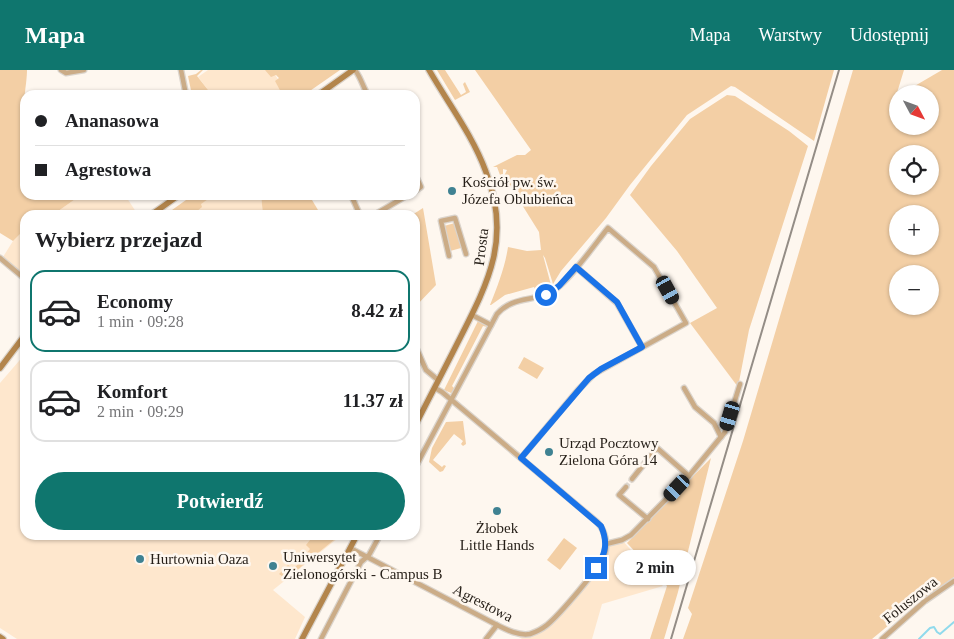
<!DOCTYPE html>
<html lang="pl">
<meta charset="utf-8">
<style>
body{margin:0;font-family:"Times New Roman",serif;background:#f6f6f6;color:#202124;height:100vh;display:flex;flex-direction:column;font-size:19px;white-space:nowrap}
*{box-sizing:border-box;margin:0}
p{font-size:16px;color:#757577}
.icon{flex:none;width:28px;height:28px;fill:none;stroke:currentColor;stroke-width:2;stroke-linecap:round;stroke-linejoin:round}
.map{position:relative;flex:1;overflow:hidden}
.details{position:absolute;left:20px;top:140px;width:400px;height:330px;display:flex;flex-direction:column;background:#fff;border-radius:15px;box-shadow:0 1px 4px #0004}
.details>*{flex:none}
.top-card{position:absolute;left:20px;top:20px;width:400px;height:110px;border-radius:15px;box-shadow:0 1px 4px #0004;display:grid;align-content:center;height:110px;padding:0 15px;background:#fff}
.needle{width:32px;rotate:131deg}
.tools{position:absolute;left:889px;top:15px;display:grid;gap:10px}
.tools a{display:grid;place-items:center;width:50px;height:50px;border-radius:50%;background:#fff;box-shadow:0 1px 4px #0004;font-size:25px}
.end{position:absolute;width:22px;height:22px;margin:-11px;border:6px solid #1a73e8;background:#fff;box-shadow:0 0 0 2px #fff}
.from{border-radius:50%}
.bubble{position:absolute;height:35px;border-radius:18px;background:#fff;box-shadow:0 1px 4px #0004;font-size:16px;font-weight:800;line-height:35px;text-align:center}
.car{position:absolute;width:15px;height:30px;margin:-15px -8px;border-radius:6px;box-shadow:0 0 4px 1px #0007;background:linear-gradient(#222 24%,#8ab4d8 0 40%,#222 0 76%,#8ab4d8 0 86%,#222 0)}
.top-card b{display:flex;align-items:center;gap:18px;height:48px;font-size:19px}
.top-card b+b{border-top:1px solid #e0e0e0}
.top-card i{width:12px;height:12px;background:#202124}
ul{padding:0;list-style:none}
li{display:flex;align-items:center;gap:15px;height:82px;margin:0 10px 8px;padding:0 5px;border:2px solid #e0e0e0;border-radius:15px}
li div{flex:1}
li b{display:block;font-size:19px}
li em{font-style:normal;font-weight:800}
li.active{border-color:#0f766e}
li>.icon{width:45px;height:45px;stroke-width:1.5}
h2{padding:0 15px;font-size:22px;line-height:60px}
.cta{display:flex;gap:10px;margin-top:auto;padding:10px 15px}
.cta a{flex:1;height:58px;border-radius:30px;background:#0f766e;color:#fff;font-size:20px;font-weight:800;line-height:58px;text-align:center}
header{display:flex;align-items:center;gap:30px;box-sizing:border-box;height:70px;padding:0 25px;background:#0f766e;color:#fff}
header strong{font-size:24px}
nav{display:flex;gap:28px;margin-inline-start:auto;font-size:18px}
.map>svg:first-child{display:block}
</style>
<header>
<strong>Mapa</strong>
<nav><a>Mapa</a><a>Warstwy</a><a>Udostępnij</a></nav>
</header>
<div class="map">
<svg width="954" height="569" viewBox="0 0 954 569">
<rect width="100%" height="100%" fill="#fef7ef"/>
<!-- built -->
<g fill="#fee7cd">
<path d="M208 0H272L288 25H212L198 7Z"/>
<path d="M81 125H125L138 145 54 144Z"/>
<path d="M195 125H261L263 145H167Z"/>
<path d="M25 159V207L3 187 13 171Z"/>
<path d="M25 284V465H342L273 520 305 547 295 569H17L0 558V313Z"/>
<path d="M622 470 663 516 602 534 592 569H522L519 567 518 564 531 563 553 550 601 492 606 474Z"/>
</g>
<!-- green -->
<g fill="#f3cfa5" fill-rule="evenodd">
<path d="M0 0H27C27 15 21 39 25 52V125H81L54 144 55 145H25V159L13 171 0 163Z"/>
<path d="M201 0H203L197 6 212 25H192L188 6 196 4Z"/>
<path d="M265 0H340L304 25H288L286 22 285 24H282L275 11 279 8 276 5 271 7Z"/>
<path d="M437 0H445L461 25 466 22 463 14 465 12 470 22 455 30Z"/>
<path d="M475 0H834L814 71 735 17 731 16 687 45 630 115 606 148 561 201 553 214 545 188 543 185 551 215 550 217 536 221 534 217 505 225 491 235H490C498 215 505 197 508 177L527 181 541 180 539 162 504 106 507 100 503 99V104L500 105 497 97H493L517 85H525L531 80Z"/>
<path d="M853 0H904L896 26H897L898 56H930V24H901L942 0H954V507L901 545 872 569H683L692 544 688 538 743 371ZM898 84H930V116H898ZM898 144H930V176H898ZM898 204H930V236H898Z"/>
<path d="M727 25 735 26 789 61 808 76 749 260 738 317 690 253 717 238 677 181 630 125 651 96 690 49Z"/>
<path d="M193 125H214L201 134 202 137 196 142 192 140 184 145H165Z"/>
<path d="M261 125H309L321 145H263Z"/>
<path d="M423 138 436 215 415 237V145H412Z"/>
<path d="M455 153 461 178 450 181 444 156Z"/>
<path d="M478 251 485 255 487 257 483 256 452 316 454 318V321L451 323 444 320Z"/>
<path d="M524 287 544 298 537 309 518 298Z"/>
<path d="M463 351 466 374 463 376 461 374 463 371 454 364 433 390 442 397 444 395 446 396 443 401 440 402 429 392 432 378 446 352Z"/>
<path d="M711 388 678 522 664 569H650L667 516 627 473Z"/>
<path d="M314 465H340L286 509 279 504 288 495 294 499 310 479 306 475Z"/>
<path d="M564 468 577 478 560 500 547 490Z"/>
</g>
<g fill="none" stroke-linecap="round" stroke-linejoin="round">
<!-- stream -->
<path stroke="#90daec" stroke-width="2" d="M919 569 930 558 934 557 937 562 940 564 954 552"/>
<!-- street-tunnel -->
<path stroke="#ddd6cf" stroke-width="4.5" stroke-dasharray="4.5 2" stroke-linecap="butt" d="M626 417 632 409"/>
<defs>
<g id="street">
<path d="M61 0 66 3 84 0"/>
<path d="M181 0 186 25"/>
<path d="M355 0C361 8 363 17 368 25"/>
<path d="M415 104 421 117 415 121"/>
<path d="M351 125 360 145"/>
<path d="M374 145 408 125"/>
<path d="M449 186 441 151 455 148 466 184"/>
<path d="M0 188 25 209"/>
<path d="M576 197 617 233 642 277"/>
<path d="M472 245 491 255"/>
<path d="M415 275 426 300 438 310"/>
<path d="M684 318 695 337 714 353 721 367"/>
<path d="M415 398 497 244C513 226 532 232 551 222 567 214 595 174 608 158L654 197 686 253 594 304 578 320 521 388"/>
<path d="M632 409 657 378 689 406"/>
<path d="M626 417 619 425 648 449"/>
<path d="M606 474 622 470 631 465 689 406 725 362 740 314"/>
<path d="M350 478 497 555C507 560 519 566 530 564 536 562 542 559 547 555 559 545 600 498 605 484 608 473 605 460 597 452L442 322 435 318"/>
<path d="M321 569 361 492 369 485 380 465"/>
<path d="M486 569 497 555"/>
<path d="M882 569 925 531 954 511"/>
</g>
<g id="secondary">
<path d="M318 25 353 0"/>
<path d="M151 145 179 125"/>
<path d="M0 298 25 265"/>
<path d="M415 356C429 328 444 300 458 272 488 213 512 169 486 102 473 66 448 33 429 0"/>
<path d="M0 567 3 569"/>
<path d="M302 569 357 465"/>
</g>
</defs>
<!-- street casing -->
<use href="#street" stroke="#dbd4cc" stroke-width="7"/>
<!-- secondary casing -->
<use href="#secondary" stroke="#dbd4cc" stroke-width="8"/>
<!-- street -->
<use href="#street" stroke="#cbac87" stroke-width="4.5"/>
<!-- secondary -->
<use href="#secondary" stroke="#b3854c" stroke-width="5.5"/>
<!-- rail -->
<path stroke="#948d86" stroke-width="2" d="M671 569 839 0"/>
</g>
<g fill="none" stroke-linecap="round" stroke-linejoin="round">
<!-- route -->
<path stroke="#1a73e8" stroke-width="6" d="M546 225 559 216 576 197 617 232 642 277 601 299 589 308 521 388 601 456C608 472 606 484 596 498"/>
</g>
<!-- markers -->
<g fill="#3f8292" stroke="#fef7ef" stroke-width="2">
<circle cx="452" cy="121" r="5"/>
<circle cx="549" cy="382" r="5"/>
<circle cx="497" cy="441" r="5"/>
<circle cx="140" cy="489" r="5"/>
<circle cx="273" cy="496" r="5"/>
</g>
<g text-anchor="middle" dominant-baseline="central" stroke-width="5" stroke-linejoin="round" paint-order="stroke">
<!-- poi labels -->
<g font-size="15" fill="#251e17" stroke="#fef7ef" text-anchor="start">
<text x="462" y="112">Kościół pw. św.<tspan x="462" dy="17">Józefa Oblubieńca</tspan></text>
<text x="559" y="373">Urząd Pocztowy<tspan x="559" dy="17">Zielona Góra 14</tspan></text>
<text x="497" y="458" text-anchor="middle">Żłobek<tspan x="497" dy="17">Little Hands</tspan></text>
<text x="283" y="487">Uniwersytet<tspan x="283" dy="17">Zielonogórski - Campus B</tspan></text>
<text x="150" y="489">Hurtownia Oaza</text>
</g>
<!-- street labels -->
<g font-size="15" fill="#251e17" stroke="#fef7ef">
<text transform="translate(481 177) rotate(-83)">Prosta</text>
<text transform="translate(910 530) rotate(-39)">Foluszowa</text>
<text transform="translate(483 533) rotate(27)">Agrestowa</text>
</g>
</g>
</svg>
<div class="tools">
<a><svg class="needle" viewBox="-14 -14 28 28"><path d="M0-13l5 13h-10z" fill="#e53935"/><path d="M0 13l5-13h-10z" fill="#757577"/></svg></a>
<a><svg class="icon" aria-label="locate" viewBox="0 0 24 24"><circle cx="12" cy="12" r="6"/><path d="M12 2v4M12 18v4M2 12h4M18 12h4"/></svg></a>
<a>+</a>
<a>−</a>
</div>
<i class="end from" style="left:546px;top:225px"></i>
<i class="end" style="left:596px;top:498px"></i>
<div class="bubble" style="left:614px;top:480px;width:82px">2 min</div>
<i class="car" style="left:668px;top:220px;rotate:151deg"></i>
<i class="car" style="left:730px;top:346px;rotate:197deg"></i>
<i class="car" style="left:677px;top:418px;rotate:223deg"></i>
<div class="top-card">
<b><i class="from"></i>Ananasowa</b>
<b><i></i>Agrestowa</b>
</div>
<section class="details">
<h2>Wybierz przejazd</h2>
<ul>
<li class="active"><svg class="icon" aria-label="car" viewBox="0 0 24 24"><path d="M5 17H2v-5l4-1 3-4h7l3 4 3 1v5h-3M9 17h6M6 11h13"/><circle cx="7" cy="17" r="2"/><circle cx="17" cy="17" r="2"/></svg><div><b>Economy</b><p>1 min · 09:28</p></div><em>8.42 zł</em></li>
<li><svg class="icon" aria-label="car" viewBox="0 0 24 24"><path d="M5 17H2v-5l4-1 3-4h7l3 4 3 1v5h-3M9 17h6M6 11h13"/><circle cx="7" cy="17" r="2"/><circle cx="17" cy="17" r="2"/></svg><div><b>Komfort</b><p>2 min · 09:29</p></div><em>11.37 zł</em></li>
</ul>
<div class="cta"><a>Potwierdź</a></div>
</section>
</div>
